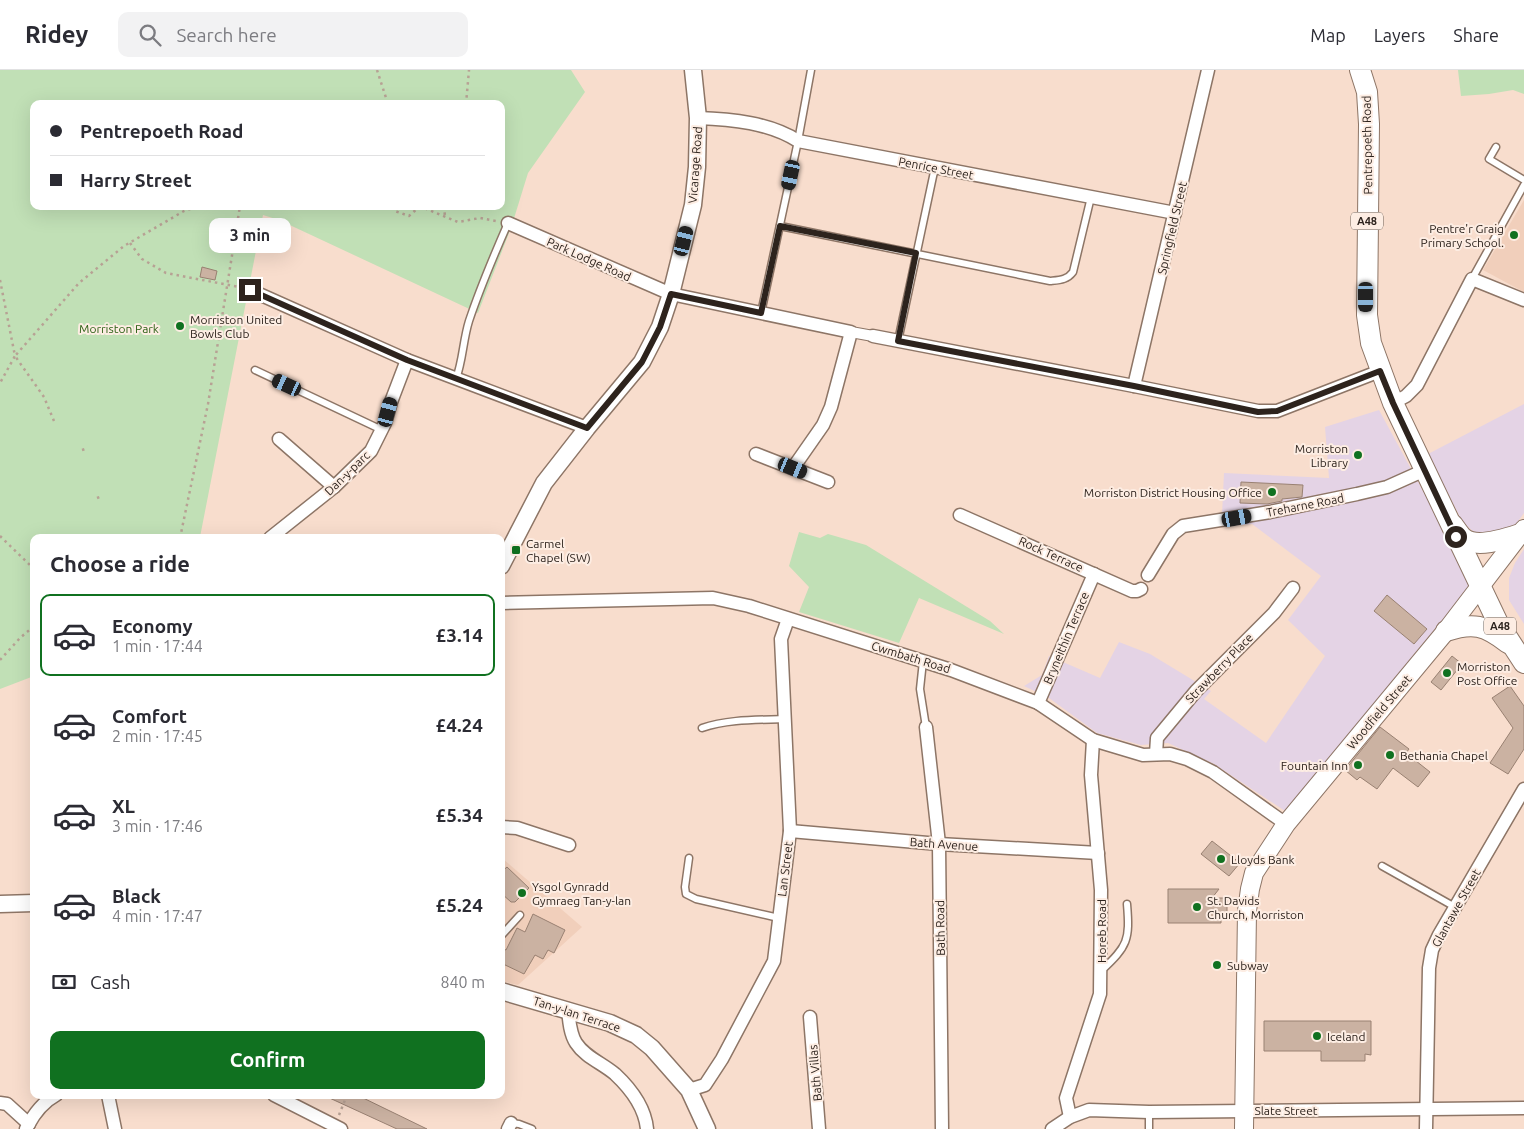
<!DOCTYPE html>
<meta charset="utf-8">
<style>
body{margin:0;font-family:Ubuntu,sans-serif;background:#f2f2f3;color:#2b2b33;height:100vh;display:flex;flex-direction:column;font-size:19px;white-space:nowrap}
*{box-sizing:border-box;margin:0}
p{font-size:16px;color:#7c7c81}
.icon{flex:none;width:28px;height:28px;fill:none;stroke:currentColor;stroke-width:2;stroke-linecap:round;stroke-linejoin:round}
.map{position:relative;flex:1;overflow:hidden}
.side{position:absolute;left:30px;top:464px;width:475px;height:565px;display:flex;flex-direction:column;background:#fff;border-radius:10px;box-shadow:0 5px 20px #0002}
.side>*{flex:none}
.banner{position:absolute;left:30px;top:30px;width:475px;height:110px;border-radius:10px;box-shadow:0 5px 20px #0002;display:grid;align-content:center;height:110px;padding:0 20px;background:#fff}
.end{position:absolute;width:22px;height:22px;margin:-11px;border:6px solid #2d231d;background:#fff;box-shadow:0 0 0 2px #fff}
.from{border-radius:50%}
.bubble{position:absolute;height:35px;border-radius:10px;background:#fff;box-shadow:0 5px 20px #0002;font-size:16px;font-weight:700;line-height:35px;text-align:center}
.car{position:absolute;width:15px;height:30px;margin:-15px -8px;border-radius:6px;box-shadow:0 0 4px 1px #0007;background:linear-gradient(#222 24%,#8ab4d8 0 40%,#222 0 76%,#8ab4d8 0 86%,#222 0)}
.banner b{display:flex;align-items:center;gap:18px;height:48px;font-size:19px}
.banner b+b{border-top:1px solid #e1e1e2}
.banner i{width:12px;height:12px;background:#2b2b33}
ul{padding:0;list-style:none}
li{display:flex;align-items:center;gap:15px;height:82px;margin:0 10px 8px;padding:0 10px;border:2px solid transparent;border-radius:10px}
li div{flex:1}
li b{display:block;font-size:19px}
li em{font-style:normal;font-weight:700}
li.active{border-color:#107120}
li>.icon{width:45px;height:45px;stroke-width:1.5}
h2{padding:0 20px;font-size:22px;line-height:60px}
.pay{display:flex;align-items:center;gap:12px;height:55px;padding:0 20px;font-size:19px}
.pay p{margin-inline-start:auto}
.button{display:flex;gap:10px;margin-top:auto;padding:10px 20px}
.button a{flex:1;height:58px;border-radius:10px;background:#107120;color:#fff;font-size:20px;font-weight:700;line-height:58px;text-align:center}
header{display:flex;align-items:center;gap:30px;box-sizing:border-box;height:70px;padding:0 25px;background:#fff;border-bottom:1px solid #e1e1e2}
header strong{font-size:24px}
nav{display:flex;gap:28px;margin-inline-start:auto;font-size:18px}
.search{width:350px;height:45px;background:#f2f2f3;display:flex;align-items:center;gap:12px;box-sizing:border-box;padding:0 18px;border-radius:10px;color:#7c7c81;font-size:19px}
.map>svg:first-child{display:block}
</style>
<header>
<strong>Ridey</strong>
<div class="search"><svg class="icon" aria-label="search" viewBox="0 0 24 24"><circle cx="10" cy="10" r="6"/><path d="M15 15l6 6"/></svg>Search here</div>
<nav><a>Map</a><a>Layers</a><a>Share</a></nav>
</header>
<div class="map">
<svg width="1524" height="1059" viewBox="0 0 1524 1059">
<rect width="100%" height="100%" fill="#f8ddcd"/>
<!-- commercial -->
<g fill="#e4d3e5">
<path d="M1524 334V443L1511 461 1493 467 1474 462 1463 453 1428 384Z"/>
<path d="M1379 340 1473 513 1285 741 1214 694 1168 673 1141 675 1097 663 1049 628 1024 616 1042 605 1049 586 1100 608 1119 572 1150 584 1211 621 1204 629 1266 673 1325 586 1288 550 1321 506 1252 454 1227 456 1222 445 1224 403 1329 408 1325 357Z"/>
<path d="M1524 479V554L1509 530V508L1515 493Z"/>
</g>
<!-- built -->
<g fill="#f1cfbb">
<path d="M1524 130V222L1483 200Z"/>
<path d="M502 788 582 857 518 915 501 911Z"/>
</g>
<!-- green -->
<g fill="#c1e0b6" fill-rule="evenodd">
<path d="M0 0H571L585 22 528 103 511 158 478 243 279 150 263 145 200 467 34 468V606L0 619ZM34 34H501V136H34Z"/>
<path d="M1458 0H1524V24L1513 20 1489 24 1461 26Z"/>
<path d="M799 462 820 468 828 464 866 475 990 551 1004 564 919 528 899 573 799 542 809 517 789 496Z"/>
</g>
<!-- building -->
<g fill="#cbb2a2" stroke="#998172">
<path d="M202 197 217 201 215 210 200 207Z"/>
<path d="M1241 412 1303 415 1302 427 1282 429V431L1267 434 1240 433Z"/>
<path d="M1387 525 1427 559 1414 574 1374 541Z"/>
<path d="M1452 586 1462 594 1441 620 1431 612Z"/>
<path d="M1510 616 1524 636V679L1508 704 1490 693 1513 658 1492 628Z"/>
<path d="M1380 657 1409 679 1406 683 1430 702 1418 717 1393 698 1377 719 1360 707 1357 710 1345 700Z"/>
<path d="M1212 771 1240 793 1229 806 1201 784Z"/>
<path d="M507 797 529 818 515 832H511L501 823V802Z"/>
<path d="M1168 819H1219L1212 828H1227V846H1221V853H1168Z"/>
<path d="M533 844 565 860 554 883 548 880 543 889 535 885 524 904 501 893V878L506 880 517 858 525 862Z"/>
<path d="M1264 951H1371V985L1365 984V991H1321V981H1264Z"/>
<path d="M323 1025H357L427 1059H397Z"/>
</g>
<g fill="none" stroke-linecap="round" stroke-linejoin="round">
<defs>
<g id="service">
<path d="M1496 77 1489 89 1524 110"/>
<path d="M780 156 1050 211C1060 210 1067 210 1073 202L1091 127"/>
<path d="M1472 209 1524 115"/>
<path d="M761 243 798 71 811 0"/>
<path d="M898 271 935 97"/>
<path d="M255 300 382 360"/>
<path d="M456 309C463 290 463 270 469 251 480 218 494 185 508 153"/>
<path d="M923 591 920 619 926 657"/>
<path d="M702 658C728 649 758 650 785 649"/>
<path d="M689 788 685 817 686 824 696 829 779 848"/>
<path d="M1382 796 1455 837"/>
<path d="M501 866 520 845"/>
<path d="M1101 901C1128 876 1130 870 1127 834"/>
<path d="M1149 1042V1059"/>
<path d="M511 1053 519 1054 532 1059"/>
</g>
<path id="pedestrian" d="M851 262 873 266"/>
<g id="minor">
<path d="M698 48C732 49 770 53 798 71L1175 143"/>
<path d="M508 153 671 224 851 262 831 337 823 355 793 398"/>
<path d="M250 220 407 290 587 358"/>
<path d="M873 266 1134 316 1258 341H1277L1380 301"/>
<path d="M1134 316 1208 0"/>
<path d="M1393 333 1406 326 1417 315 1472 209 1524 230"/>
<path d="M279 369 334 417"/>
<path d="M756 384 828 412"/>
<path d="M960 445 1132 521H1137L1141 519"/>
<path d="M270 468 334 417 371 381 385 353 391 332 407 290"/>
<path d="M1148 505 1173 464 1183 456 1270 442 1357 424 1387 417 1425 400"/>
<path d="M501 533 713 528 749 536 951 600 1038 633 1093 670 1143 685 1170 684 1187 689 1213 702 1286 754"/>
<path d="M1038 633 1094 504"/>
<path d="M926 657 939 774 942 1059"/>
<path d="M1156 684 1157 668 1196 621 1274 543 1293 518"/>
<path d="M501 757 517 758 569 775"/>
<path d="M790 761 939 774 1098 783"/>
<path d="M568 939C569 950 570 964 576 973 585 987 602 993 615 1004 630 1018 645 1038 647 1059"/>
<path d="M810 947 819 1059"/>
<path d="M689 1020 705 1015 722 989 774 891 790 761 781 569 788 549"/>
<path d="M108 1025 115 1059"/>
<path d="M274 1025 341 1059"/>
<path d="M0 1033 7 1034 29 1054"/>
<path d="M1070 1047 1066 1028 1100 924 1101 820 1091 705 1093 670"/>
<path d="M26 1059C33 1045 43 1032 56 1025"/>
<path d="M508 1059 511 1053"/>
<path d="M1052 1059 1070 1047 1089 1040 1149 1042 1524 1038"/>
<path d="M1426 1059 1429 898 1432 880 1439 865 1524 719"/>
</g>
<g id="tertiary">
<path d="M501 496 544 413 587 358 642 292 660 257 671 224 693 135 697 97 698 48 693 0"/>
<path d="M0 834 34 833"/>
<path d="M501 921 610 953 636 965 652 978 689 1020 707 1059"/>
</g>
<path id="secondary" d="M1244 1059 1247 841 1250 819 1254 803 1286 754 1446 561 1524 459"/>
<g id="primary">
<path d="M1360 0 1367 22 1369 54 1367 245 1371 273 1393 333 1498 553 1524 593"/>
<path d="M1453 455C1456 459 1459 464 1463 468 1476 479 1505 469 1520 464"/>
<path d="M1446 561C1473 552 1485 555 1508 573"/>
</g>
</defs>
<!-- service casing -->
<use href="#service" stroke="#8d7566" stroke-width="9"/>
<!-- pedestrian casing -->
<use href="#pedestrian" stroke="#8d7566" stroke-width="12"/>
<!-- minor casing -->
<use href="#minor" stroke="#8d7566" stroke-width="15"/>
<!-- tertiary casing -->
<use href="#tertiary" stroke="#8d7566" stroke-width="19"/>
<!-- secondary casing -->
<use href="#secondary" stroke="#8d7566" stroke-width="20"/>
<!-- primary casing -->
<use href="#primary" stroke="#8d7566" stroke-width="22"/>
<!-- path -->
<g stroke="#b7a194" stroke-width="2.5" stroke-dasharray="2.5 4" stroke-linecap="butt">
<path d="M377 0 388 34"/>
<path d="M466 34 469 0"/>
<path d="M394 136 395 141 409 146 419 137"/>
<path d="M419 136 458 152 480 148 496 151"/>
<path d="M444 136 445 147"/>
<path d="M130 173 142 189 166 203 239 217"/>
<path d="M0 210 15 286 0 313"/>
<path d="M54 351 44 327 15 286 79 213 124 176 184 141 199 136"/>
<path d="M82 380 88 378"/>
<path d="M97 428 102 426"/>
<path d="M0 466 34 499"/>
<path d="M180 468 208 334 240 136"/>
<path d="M0 590 20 568 34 556"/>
<path d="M339 1045 347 1025"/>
</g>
<!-- service -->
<use href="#service" stroke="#fff" stroke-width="6"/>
<!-- pedestrian -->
<use href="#pedestrian" stroke="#fff" stroke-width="10"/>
<!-- minor -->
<use href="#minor" stroke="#fff" stroke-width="12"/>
<!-- tertiary -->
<use href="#tertiary" stroke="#fff" stroke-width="16"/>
<!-- secondary -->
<use href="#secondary" stroke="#fff" stroke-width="18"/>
<!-- primary -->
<use href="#primary" stroke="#fff" stroke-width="20"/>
</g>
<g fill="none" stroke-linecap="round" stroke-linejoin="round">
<!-- route -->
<path stroke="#2d231d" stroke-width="6" d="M250 220 407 290 587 358 642 292 660 257 671 224 761 243 780 156 916 183 898 271 1134 316 1258 342 1277 341 1380 301 1393 333 1456 467"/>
</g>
<!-- markers -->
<g fill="#107120" stroke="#fdede3" stroke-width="2">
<circle cx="1514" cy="165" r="5"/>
<circle cx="180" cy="256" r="5"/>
<circle cx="1358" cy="385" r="5"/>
<circle cx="1272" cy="422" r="5"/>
<rect x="511" y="475" width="10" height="10" rx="2.5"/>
<circle cx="1447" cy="603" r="5"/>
<circle cx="1390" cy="685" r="5"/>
<circle cx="1358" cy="695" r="5"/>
<circle cx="1221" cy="789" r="5"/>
<circle cx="522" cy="823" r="5"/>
<circle cx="1197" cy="837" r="5"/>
<circle cx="1217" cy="895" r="5"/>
<circle cx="1317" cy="966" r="5"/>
</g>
<g text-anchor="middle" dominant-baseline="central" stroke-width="4" stroke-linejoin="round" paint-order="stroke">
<!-- shield labels -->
<g fill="#fdede3" stroke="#6b6058" stroke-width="1">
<rect x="1351" y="142.5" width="32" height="17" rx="4"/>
<rect x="1484" y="547.5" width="32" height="17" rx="4"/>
</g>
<g font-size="11" font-weight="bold" fill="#2d231d">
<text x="1367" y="151">A48</text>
<text x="1500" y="556">A48</text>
</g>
<!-- street labels -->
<g font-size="12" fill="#2d231d" stroke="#fdede3">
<text transform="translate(1367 75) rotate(-91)">Pentrepoeth Road</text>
<text transform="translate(695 95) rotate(-86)">Vicarage Road</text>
<text transform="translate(936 98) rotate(11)">Penrice Street</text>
<text transform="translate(1172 158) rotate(-77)">Springfield Street</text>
<text transform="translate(589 189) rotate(24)">Park Lodge Road</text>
<text transform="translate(347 403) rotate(-44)">Dan-y-parc</text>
<text transform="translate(1305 435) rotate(-11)">Treharne Road</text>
<text transform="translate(1051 484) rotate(24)">Rock Terrace</text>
<text transform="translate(1066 568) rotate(-67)">Bryneithin Terrace</text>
<text transform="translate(911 587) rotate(17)">Cwmbath Road</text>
<text transform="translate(1219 598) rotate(-46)">Strawberry Place</text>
<text transform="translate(1379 642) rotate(-50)">Woodfield Street</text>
<text transform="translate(944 774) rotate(4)">Bath Avenue</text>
<text transform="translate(785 799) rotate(-83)">Lan Street</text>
<text transform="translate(1456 838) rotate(-61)">Glantawe Street</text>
<text transform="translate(940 858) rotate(-91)">Bath Road</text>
<text transform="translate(1101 861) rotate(-90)">Horeb Road</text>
<text transform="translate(577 944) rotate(18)">Tan-y-lan Terrace</text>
<text transform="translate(815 1003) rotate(-95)">Bath Villas</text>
<text x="1286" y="1040">Slate Street</text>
</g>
<!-- poi labels -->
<g font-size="12" fill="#2d231d" stroke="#fdede3" text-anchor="start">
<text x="1504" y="158" text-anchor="end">Pentre'r Graig<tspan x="1504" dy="14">Primary School.</tspan></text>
<text x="190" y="249">Morriston United<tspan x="190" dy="14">Bowls Club</tspan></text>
<text x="1348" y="378" text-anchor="end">Morriston<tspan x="1348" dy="14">Library</tspan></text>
<text x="1262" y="422" text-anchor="end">Morriston District Housing Office</text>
<text x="526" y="473">Carmel<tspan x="526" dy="14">Chapel (SW)</tspan></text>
<text x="1457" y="596">Morriston<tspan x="1457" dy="14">Post Office</tspan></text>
<text x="1400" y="685">Bethania Chapel</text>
<text x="1348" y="695" text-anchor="end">Fountain Inn</text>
<text x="1231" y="789">Lloyds Bank</text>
<text x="532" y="816">Ysgol Gynradd<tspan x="532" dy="14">Gymraeg Tan-y-lan</tspan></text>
<text x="1207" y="830">St. Davids<tspan x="1207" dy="14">Church, Morriston</tspan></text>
<text x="1227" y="895">Subway</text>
<text x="1327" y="966">Iceland</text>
</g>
<!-- park labels -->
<g font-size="12" fill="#2c6014" stroke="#fdede3">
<text x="119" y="258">Morriston Park</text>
</g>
</g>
</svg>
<i class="end from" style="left:1456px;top:467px"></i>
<i class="end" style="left:250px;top:220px"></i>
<div class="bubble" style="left:209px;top:148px;width:82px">3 min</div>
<i class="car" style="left:791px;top:105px;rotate:192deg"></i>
<i class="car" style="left:684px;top:171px;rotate:14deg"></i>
<i class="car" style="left:1366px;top:227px;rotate:180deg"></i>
<i class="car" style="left:287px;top:315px;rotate:295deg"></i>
<i class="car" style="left:388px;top:342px;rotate:15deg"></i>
<i class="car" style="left:793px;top:398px;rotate:112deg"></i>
<i class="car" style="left:1237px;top:448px;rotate:80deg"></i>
<div class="banner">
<b><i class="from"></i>Pentrepoeth Road</b>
<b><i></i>Harry Street</b>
</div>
<section class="side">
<h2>Choose a ride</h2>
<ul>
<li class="active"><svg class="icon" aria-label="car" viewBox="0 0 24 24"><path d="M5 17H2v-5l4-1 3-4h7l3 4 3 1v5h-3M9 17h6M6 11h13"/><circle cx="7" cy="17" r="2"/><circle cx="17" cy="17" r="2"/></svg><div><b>Economy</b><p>1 min · 17:44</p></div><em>£3.14</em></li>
<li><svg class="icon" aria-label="car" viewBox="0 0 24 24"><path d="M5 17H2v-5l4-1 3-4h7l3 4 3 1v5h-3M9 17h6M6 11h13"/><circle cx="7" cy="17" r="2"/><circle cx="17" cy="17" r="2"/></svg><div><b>Comfort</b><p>2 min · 17:45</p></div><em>£4.24</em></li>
<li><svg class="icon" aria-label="car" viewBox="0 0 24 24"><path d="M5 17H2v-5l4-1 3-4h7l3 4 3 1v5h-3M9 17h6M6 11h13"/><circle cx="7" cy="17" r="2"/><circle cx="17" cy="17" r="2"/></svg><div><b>XL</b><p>3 min · 17:46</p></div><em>£5.34</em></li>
<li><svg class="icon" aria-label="car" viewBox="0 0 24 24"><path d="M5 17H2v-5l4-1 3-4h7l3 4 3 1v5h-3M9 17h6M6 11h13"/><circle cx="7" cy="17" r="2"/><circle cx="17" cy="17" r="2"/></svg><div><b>Black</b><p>4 min · 17:47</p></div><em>£5.24</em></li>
</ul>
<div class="pay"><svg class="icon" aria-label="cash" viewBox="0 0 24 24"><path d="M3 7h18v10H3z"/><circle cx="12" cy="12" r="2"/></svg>Cash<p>840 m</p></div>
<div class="button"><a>Confirm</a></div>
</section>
</div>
